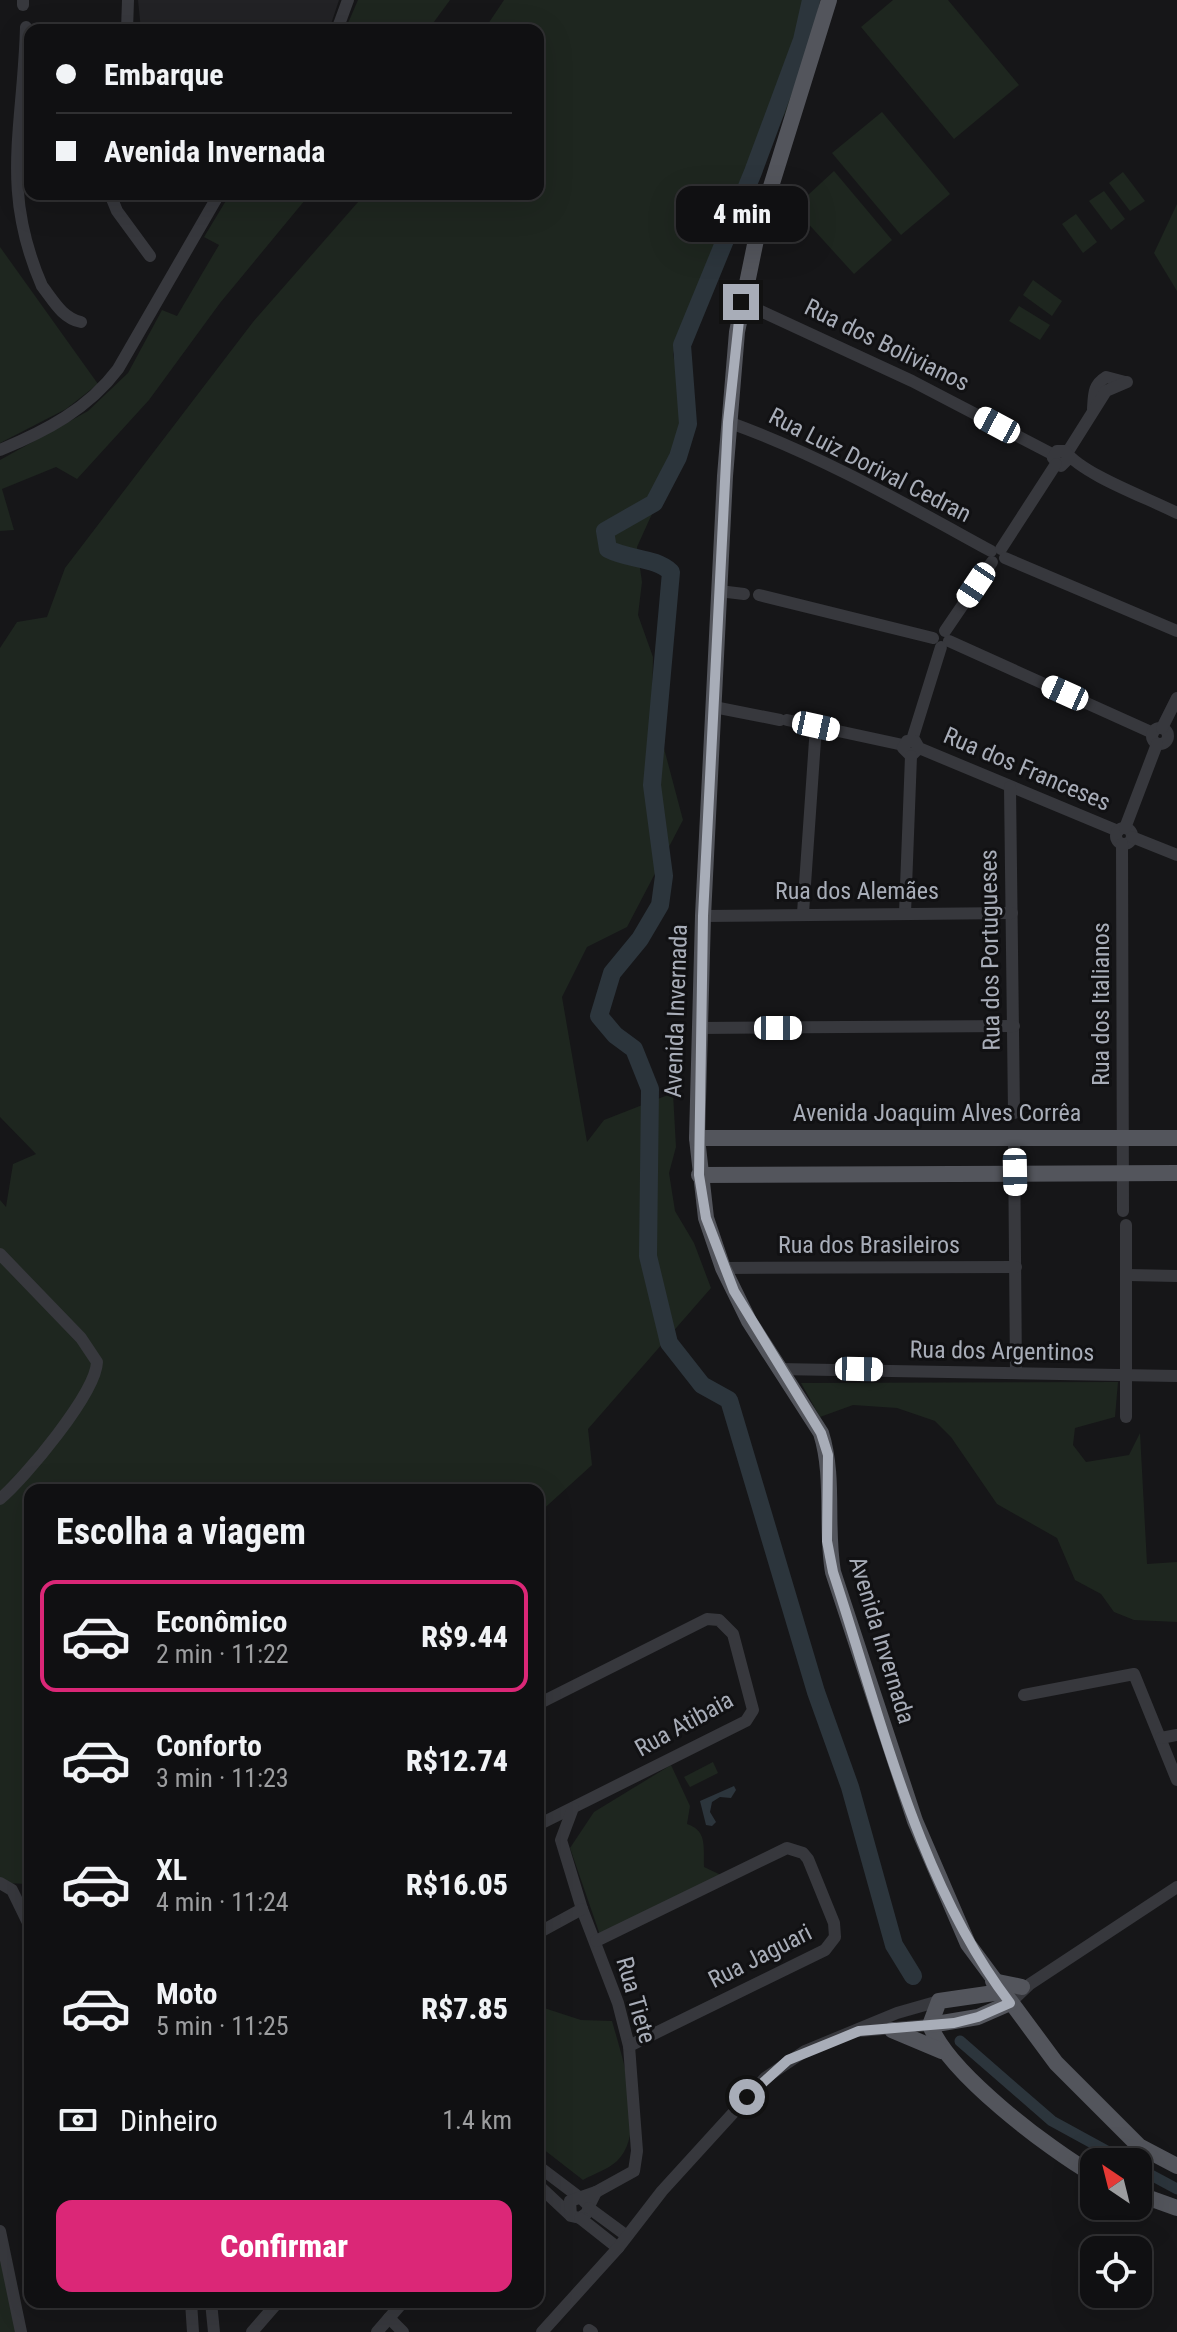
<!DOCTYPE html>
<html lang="pt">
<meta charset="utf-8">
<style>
body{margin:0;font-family:"Roboto Condensed",sans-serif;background:#1e1e20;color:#f1f3f6;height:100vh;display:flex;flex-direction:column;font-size:30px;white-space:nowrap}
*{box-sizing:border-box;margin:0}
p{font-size:26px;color:#9c9d9f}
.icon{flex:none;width:44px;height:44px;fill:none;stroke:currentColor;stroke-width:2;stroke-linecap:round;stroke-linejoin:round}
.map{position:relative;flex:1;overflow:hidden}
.sheet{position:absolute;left:24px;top:1484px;width:520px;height:824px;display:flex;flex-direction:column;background:#101012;border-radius:16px;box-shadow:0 8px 32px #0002,0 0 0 2px #303032}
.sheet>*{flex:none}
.hud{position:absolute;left:24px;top:24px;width:520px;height:176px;border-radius:16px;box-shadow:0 8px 32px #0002,0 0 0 2px #303032;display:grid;align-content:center;height:176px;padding:0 32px;background:#101012}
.needle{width:52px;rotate:325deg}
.buttons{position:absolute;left:1080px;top:2148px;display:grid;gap:16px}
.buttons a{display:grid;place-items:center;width:72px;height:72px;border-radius:16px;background:#101012;box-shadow:0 8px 32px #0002,0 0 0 2px #303032;font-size:40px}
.end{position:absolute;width:36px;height:36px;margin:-18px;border:10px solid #a8adb8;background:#111;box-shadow:0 0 0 4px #111}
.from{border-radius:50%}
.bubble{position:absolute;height:56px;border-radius:16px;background:#101012;box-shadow:0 8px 32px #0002,0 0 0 2px #303032;font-size:26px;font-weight:800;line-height:56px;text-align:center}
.car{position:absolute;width:24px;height:48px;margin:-24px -12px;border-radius:10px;box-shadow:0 0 6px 2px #0007;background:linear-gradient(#fff 24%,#345 0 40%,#fff 0 76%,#345 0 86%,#fff 0)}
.hud b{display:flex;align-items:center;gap:28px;height:76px;font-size:30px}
.hud b+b{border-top:2px solid #303032}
.hud i{width:20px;height:20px;background:#f1f3f6}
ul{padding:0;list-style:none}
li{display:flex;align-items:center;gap:24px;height:112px;margin:0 16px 12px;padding:0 16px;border:4px solid transparent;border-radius:16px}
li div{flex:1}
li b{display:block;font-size:30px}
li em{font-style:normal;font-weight:800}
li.current{border-color:#db2777}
li>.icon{width:72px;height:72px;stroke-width:1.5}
h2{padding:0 32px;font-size:36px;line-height:96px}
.pay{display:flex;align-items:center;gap:20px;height:88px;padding:0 32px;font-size:30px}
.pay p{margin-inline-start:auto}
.primary-button{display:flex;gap:16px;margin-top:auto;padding:16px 32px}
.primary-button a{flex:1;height:92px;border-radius:16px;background:#db2777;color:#fff;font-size:32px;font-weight:800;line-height:92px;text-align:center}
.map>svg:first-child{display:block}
</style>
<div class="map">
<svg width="1177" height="2332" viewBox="0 0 1177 2332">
<rect width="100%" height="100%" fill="#161618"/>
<!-- built -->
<path fill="#222225" d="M138 0H339L329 30H141Z"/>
<!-- green -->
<g fill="#1e261f">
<path d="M358 0H450L428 30H345Z"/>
<path d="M504 0H820L803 70 785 114 774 130 732 233 684 318 673 354 690 430 637 547 642 582 638 615 653 657 652 703 683 820 627 927 587 947 562 997 587 1142 604 1120 673 1093 676 1147 669 1173 675 1211 694 1243 711 1288 588 1429 592 1465 538 1514V1490H30V1884L0 1883V1200L6 1207 13 1164 36 1154 0 1117V648L17 622 47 617 65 568 253 322 365 194H538V30H484Z"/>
<path d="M893 0H948L1019 85 954 139 861 27Z"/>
<path d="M882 112 950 194 901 235 832 153Z"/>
<path d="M834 171 892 240 854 274 794 208Z"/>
<path d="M1123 172 1145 201 1130 211 1109 183Z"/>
<path d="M1104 191 1125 219 1111 230 1089 201Z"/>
<path d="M230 194H310L220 303 149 400 77 479 56 467 2 489 14 530 0 531V460L88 411 128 373 162 310 177 316 219 245 204 237Z"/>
<path d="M1177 204V291L1154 253Z"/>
<path d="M1076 214 1097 242 1083 253 1062 224Z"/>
<path d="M0 247 98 384 66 409 0 443Z"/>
<path d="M1033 280 1062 301 1052 316 1023 295Z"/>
<path d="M1019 306 1050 325 1040 340 1009 321Z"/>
<path d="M1118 1382 1115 1417 1075 1428 1073 1445 1086 1462 1129 1455 1140 1433 1147 1564 1177 1562V1622L1134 1620 1114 1612 1101 1594 1075 1580 1057 1538 997 1504 951 1437 935 1421 897 1408 853 1405 820 1417 801 1383Z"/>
<path d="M713 1762 718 1773 690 1787 684 1777Z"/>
<path d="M671 1765 690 1806 687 1824C708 1831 703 1848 704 1867L721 1875 600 1935 570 1848 594 1812Z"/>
<path d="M538 2006 581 2020 612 2021C622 2057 648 2131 617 2161 609 2169 593 2174 583 2180L538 2145Z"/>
<path d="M0 2231 21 2332H0Z"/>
</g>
<!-- water -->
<path fill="#2c353c" d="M734 1786 736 1790 731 1798 720 1797 712 1802 710 1812 716 1822 712 1826 706 1825 700 1801Z"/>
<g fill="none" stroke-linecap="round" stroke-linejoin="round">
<!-- canal -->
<g stroke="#2c353c" stroke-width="11">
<path d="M960 2041 1052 2121 1127 2162"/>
<path d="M1138 2168 1177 2189"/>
</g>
<!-- river -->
<path stroke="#2c353c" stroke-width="18" d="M811 0 802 40 753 172 682 345 688 424 678 457 654 503 605 531 608 549C629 560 655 557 671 572L652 785 664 876 660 905 640 939 612 973 599 1016 615 1035 634 1049 650 1089 648 1256 669 1343 702 1385 729 1400 816 1692 850 1787 894 1945 913 1976"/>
<!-- minor -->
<g stroke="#37383d" stroke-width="12">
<path d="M23 5V0"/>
<path d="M26 27C23 131 0 189 42 286 53 300 62 318 81 322"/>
<path d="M127 30 128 0"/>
<path d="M337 30 348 0"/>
<path d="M110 194 117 211 150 256"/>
<path d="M741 302 912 381 1054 455"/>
<path d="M1093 409C1094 394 1093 385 1106 377L1125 382"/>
<path d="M728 422C820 455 905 504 991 551"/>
<path d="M0 450C46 431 88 409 118 369L219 194"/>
<path d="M1067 453 1106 391 1127 382"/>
<path d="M1069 458 1061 466 1053 458 1057 451H1065C1083 475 1148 498 1177 513"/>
<path d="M1001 549 1056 464"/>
<path d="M1005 558 1177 631"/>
<path d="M719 591 744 594"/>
<path d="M759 595 933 638"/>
<path d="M945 631 992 562"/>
<path d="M949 641 1153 733"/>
<path d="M714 707 780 720"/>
<path d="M787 720 903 745"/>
<circle cx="1160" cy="736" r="8"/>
<path d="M1162 728 1177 698"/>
<path d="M912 740 941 647"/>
<path d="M919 748 911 756 903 748 907 741H915L919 748 1118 831"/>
<path d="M1010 787 1014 1113"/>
<circle cx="1124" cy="836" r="8"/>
<path d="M1125 828 1157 744"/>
<path d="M1132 837 1177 855"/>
<path d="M1122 844 1123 1211"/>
<path d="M803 913 816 726"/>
<path d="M905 913 911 756"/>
<path d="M703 916 1012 913"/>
<path d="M699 1028 1014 1026"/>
<path d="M1014 1139 1016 1373"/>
<path d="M0 1254 81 1338 97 1362C96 1393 25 1478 0 1499"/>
<path d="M723 1268 1016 1267"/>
<path d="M1128 1275 1177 1276"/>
<path d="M778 1369 1177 1376"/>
<path d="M1126 1417V1225"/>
<path d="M1024 1695 1134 1674 1177 1780"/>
<path d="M538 1704 707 1619 719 1620 733 1634 753 1710 746 1721 538 1825"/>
<path d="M1161 1738 1177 1735"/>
<path d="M573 1808 561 1840 582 1909 618 2003 629 2046 637 2151 634 2171 596 2192"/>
<path d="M0 1883 12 1890 30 1927"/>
<path d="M538 1933 582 1909"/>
<path d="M596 1941 787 1848 803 1853 808 1859 834 1923 835 1937 825 1950 629 2046"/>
<path d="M1010 2003 1030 1984 1177 1887"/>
<path d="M859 2031 930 2025"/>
<path d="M538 2166 579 2197"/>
<path d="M538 2185 569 2214"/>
<path d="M581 2198 589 2206 587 2213 580 2218 571 2216 570 2201 596 2192 589 2206"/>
<path d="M589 2208 627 2236"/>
<path d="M580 2218 618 2248"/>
<path d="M0 2231 21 2332"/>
<path d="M191 2302 193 2332"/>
<path d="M211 2302 214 2332"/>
<path d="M389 2318 403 2332"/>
<path d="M589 2330 592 2332"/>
<path d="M252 2332 278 2302"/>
<path d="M377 2332 403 2302"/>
<path d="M542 2332 618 2248 662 2191 765 2078 805 2051 897 2013 939 2001"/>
</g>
<!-- major -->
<g stroke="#53555c" stroke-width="16">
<path d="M829 0 759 225 737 332 725 476 703 916 697 1138 706 1218 723 1268 749 1321 821 1433C835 1477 825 1526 833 1572L915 1821 968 1944 1056 2063 1139 2146 1177 2166"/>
<path d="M697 1138H1177"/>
<path d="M699 1175 1177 1173"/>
<path d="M993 1981 1022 1987"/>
<path d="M930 2025C948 2073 1049 2149 1094 2175"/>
<path d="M930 2025 939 2001 1001 1992"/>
<path d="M930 2025 978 2017 1010 2003"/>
<path d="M892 2030 942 2051"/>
<path d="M1138 2194 1177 2208"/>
</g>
</g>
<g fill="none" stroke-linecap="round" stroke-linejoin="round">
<!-- route -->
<path stroke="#a8adb8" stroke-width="10" d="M741 302 728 422 703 916 699 1175 706 1218 734 1291 821 1433 828 1455 827 1541 833 1572C880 1714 918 1883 1010 2003L978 2017 954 2023 859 2031 788 2060 747 2097"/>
</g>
<g text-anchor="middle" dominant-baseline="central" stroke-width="6" stroke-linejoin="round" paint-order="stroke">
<!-- street labels -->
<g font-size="24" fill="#a8adb8" stroke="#111113">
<text transform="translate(887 345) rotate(26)">Rua dos Bolivianos</text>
<text transform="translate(870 465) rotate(27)">Rua Luiz Dorival Cedran</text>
<text transform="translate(1027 769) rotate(23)">Rua dos Franceses</text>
<text x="857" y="891">Rua dos Alemães</text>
<text transform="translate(990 950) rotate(-91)">Rua dos Portugueses</text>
<text transform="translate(1101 1004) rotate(-90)">Rua dos Italianos</text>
<text transform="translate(676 1011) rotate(-88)">Avenida Invernada</text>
<text x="937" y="1113">Avenida Joaquim Alves Corrêa</text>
<text x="869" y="1245">Rua dos Brasileiros</text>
<text transform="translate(1002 1351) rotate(1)">Rua dos Argentinos</text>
<text transform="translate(882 1640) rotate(73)">Avenida Invernada</text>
<text transform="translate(684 1724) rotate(-29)">Rua Atibaia</text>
<text transform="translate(760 1956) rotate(-27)">Rua Jaguari</text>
<text transform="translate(636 2000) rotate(74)">Rua Tiete</text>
</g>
</g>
</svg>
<div class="buttons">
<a><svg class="needle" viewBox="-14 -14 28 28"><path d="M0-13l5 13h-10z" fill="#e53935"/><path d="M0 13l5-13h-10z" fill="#9c9d9f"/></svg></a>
<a><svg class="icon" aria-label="locate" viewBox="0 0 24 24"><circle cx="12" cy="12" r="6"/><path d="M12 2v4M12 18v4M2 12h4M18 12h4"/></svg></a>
</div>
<i class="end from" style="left:747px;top:2097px"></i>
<i class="end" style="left:741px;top:302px"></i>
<div class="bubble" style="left:676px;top:186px;width:132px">4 min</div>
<i class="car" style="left:997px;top:425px;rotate:298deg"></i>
<i class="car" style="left:976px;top:585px;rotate:214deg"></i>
<i class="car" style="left:1065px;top:693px;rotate:294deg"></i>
<i class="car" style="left:816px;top:726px;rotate:102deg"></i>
<i class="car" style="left:778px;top:1028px;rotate:90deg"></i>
<i class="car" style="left:1015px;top:1172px;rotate:179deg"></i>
<i class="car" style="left:859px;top:1369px;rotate:91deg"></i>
<div class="hud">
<b><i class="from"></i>Embarque</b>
<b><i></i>Avenida Invernada</b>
</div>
<section class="sheet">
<h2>Escolha a viagem</h2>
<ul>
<li class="current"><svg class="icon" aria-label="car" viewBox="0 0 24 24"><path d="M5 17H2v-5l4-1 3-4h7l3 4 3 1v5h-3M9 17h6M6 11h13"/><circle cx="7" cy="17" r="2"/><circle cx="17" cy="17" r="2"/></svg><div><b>Econômico</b><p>2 min · 11:22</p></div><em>R$9.44</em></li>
<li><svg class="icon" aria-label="car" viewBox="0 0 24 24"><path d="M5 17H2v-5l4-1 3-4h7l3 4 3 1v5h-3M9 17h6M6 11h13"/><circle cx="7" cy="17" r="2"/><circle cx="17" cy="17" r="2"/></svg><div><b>Conforto</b><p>3 min · 11:23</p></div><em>R$12.74</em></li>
<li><svg class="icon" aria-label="car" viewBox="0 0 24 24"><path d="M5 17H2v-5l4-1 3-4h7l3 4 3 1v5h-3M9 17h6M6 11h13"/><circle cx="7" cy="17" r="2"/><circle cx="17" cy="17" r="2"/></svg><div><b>XL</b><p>4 min · 11:24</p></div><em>R$16.05</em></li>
<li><svg class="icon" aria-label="car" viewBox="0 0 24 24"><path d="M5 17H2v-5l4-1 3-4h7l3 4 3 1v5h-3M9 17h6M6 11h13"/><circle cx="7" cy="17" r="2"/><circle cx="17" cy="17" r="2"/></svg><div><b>Moto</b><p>5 min · 11:25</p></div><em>R$7.85</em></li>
</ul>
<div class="pay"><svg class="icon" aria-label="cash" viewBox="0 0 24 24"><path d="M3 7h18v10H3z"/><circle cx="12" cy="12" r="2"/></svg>Dinheiro<p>1.4 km</p></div>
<div class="primary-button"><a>Confirmar</a></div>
</section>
</div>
